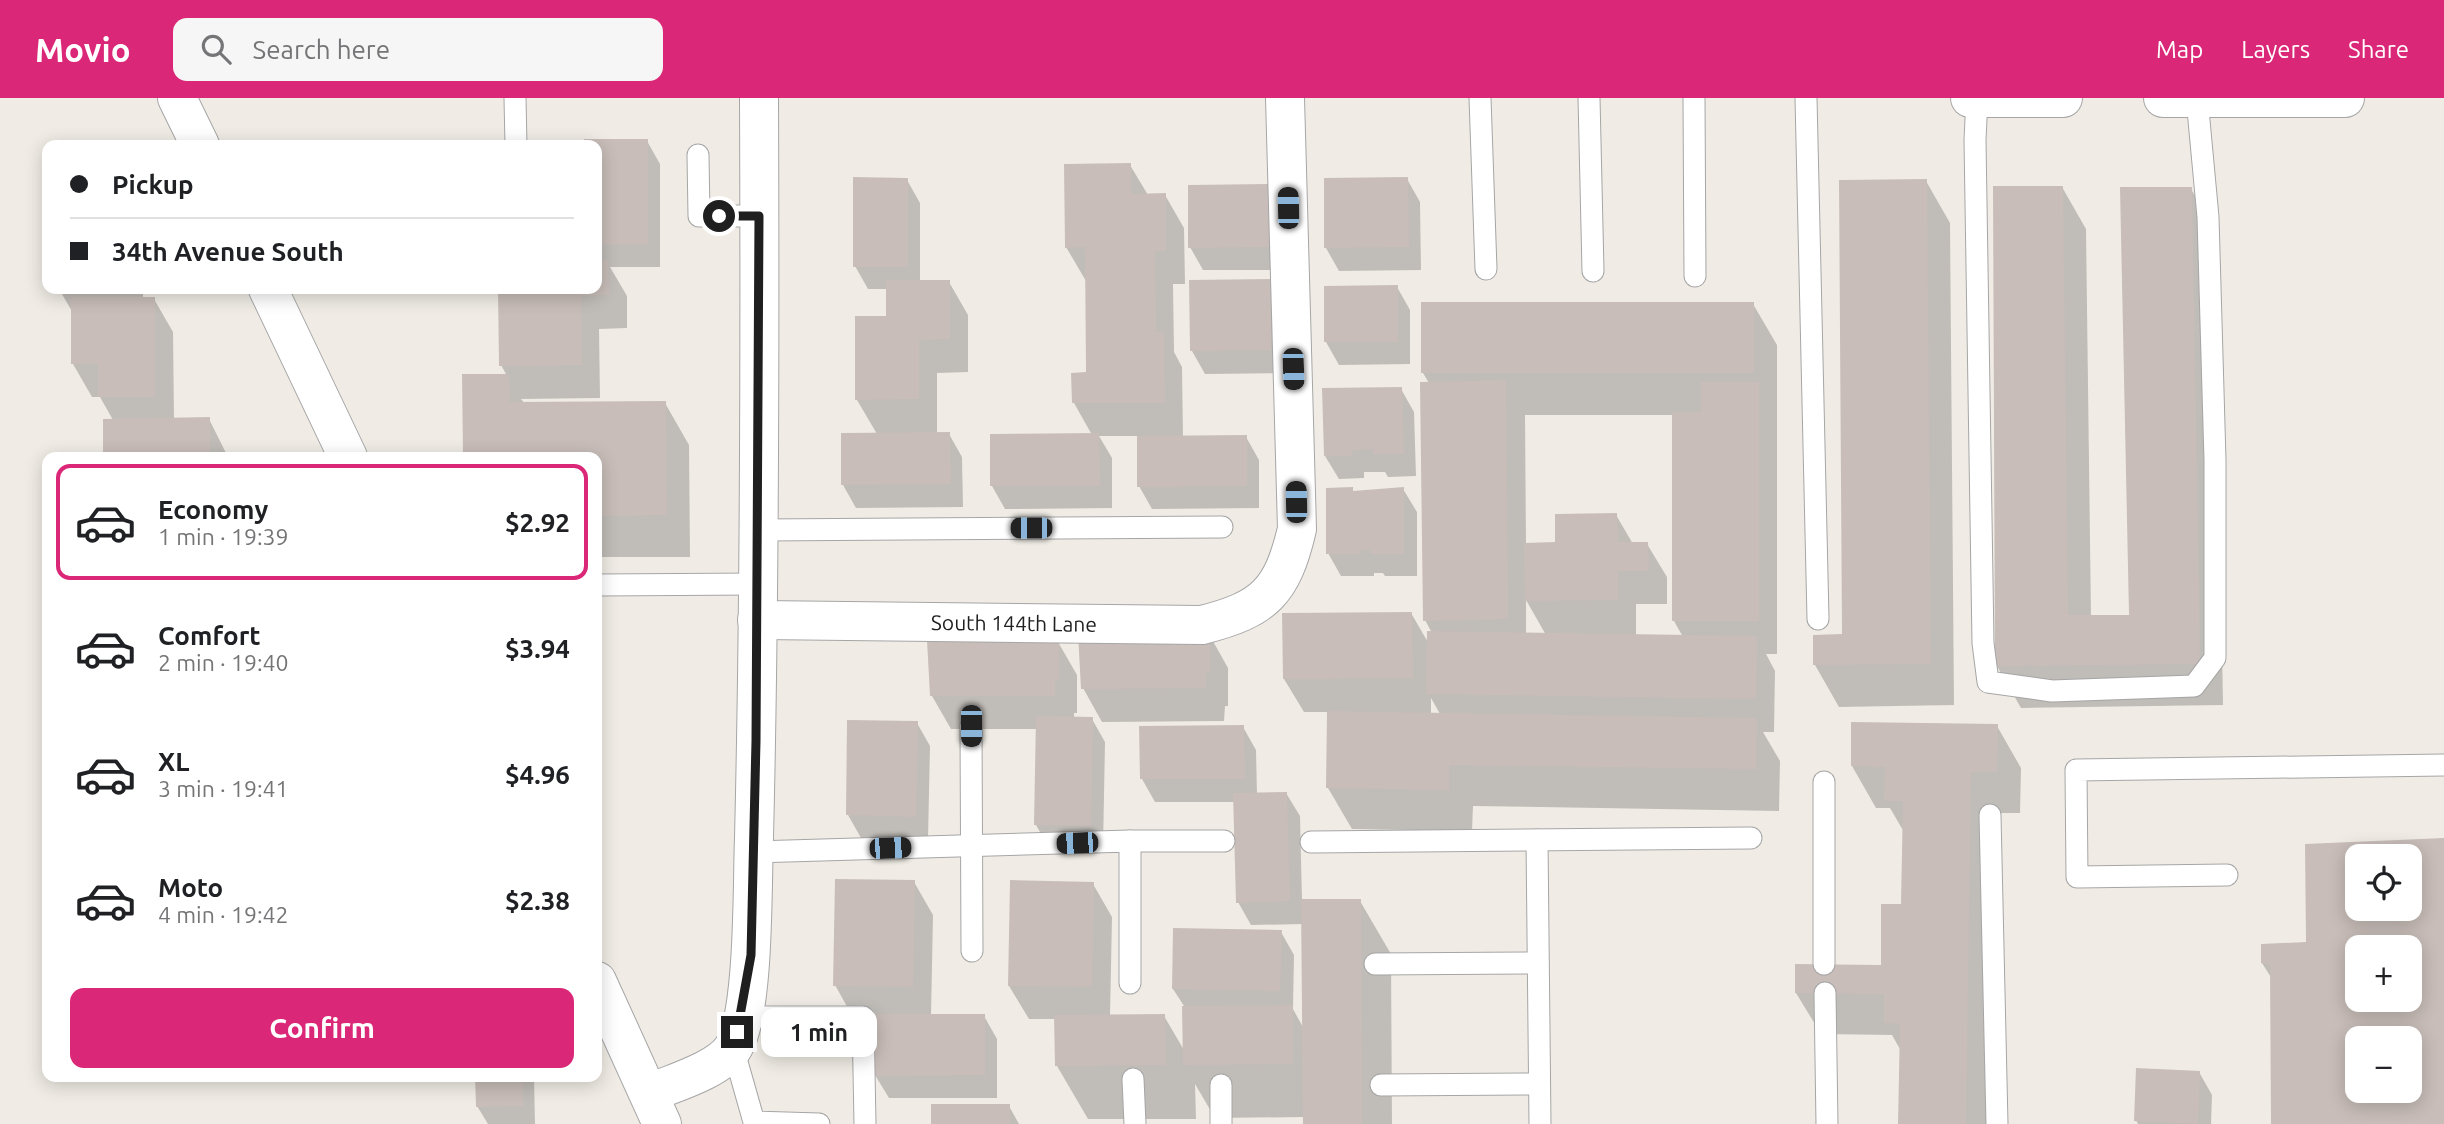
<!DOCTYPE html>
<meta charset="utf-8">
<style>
body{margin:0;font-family:Ubuntu,sans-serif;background:#f6f6f6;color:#202124;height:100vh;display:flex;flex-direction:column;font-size:26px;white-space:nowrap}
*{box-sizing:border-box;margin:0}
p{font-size:23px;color:#757577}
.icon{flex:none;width:38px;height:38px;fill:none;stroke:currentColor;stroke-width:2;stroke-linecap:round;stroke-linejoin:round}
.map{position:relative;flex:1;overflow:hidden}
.side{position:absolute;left:42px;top:354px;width:560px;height:630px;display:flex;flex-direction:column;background:#fff;border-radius:14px;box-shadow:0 4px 18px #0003}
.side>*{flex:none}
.banner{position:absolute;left:42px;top:42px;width:560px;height:154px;border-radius:14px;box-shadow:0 4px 18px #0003;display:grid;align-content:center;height:154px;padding:0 28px;background:#fff}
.buttons{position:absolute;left:2345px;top:746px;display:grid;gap:14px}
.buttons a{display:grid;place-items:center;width:77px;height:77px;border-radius:14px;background:#fff;box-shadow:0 4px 18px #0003;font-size:35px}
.end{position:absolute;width:32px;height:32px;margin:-16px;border:9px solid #1f1f1f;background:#fff;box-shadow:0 0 0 4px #fff}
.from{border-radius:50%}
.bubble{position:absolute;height:49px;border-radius:14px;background:#fff;box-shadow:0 4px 18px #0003;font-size:23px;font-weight:600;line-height:49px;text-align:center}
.car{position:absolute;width:21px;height:42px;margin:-21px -10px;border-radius:9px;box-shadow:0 0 5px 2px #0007;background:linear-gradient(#222 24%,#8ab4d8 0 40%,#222 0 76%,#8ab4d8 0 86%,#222 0)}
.banner b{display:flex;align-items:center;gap:24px;height:66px;font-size:26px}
.banner b+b{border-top:2px solid #e0e0e0}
.banner i{width:18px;height:18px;background:#202124}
ul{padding:12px 0 0;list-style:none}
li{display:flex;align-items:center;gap:21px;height:116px;margin:0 14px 10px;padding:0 14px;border:4px solid transparent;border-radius:14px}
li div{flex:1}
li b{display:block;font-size:26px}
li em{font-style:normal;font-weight:600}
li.active{border-color:#db2777}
li>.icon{width:63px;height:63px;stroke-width:1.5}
.button{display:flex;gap:14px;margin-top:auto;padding:14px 28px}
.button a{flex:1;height:80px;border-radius:14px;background:#db2777;color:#fff;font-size:28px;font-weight:600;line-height:80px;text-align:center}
header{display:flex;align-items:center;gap:42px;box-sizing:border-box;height:98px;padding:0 35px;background:#db2777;color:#fff}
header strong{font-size:33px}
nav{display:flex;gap:38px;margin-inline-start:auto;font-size:24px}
.search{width:490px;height:63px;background:#f6f6f6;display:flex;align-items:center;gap:18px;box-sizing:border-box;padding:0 24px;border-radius:14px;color:#757577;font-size:26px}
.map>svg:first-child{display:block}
</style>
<header>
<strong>Movio</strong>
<div class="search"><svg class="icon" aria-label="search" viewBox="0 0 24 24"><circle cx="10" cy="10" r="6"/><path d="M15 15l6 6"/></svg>Search here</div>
<nav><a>Map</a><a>Layers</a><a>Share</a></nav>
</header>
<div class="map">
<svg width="2444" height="1026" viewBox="0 0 2444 1026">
<rect width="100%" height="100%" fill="#f0ece5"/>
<!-- shadow -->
<g fill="#0003" fill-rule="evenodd">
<path d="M586 42 647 43 660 66V169H610L627 198V230L599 231 600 300 521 301 525 306 665 305 689 347 690 459H597V359H465L507 278 501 267 500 191H597V47H586Z"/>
<path d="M364 44H473L475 47H364Z"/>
<path d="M1130 67 1148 97H1165L1184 130 1185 186H1173L1174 254 1182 269 1183 339H1246L1259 362V410L1152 411 1139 388 1138 338H1099L1112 360V410L1005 411 992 388 1092 337 1074 305 1088 276 1086 183 1066 149Z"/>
<path d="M1407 81 1420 104 1421 172 1339 173 1326 150Z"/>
<path d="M907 82 920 105V184H949L968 217V274L937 275V336H949L962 359 963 409 856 410 843 387V336H877L857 302 888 220V191H868L855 168Z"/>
<path d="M1926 83 1950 125 1954 607 1839 609 1815 567V538H1844Z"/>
<path d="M1268 87 1282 172H1203L1190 149Z"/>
<path d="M2062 89 2086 131 2091 519 2131 518 2191 91 2215 132 2223 607 2021 610 1997 568Z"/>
<path d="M1270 183 1283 206 1284 275 1205 276 1192 253Z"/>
<path d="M1397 189 1410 212V266L1339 267 1326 244Z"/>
<path d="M59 191H143V201H154L173 234 174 321H209L228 359H105L113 322 100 299H92L73 266V215Z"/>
<path d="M1753 206 1777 247V556H1766L1775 573 1774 634H1763L1780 663 1779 713 1473 708 1472 733 1352 731 1328 690 1329 614H1304L1284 581 1411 515 1429 546 1432 535 1425 522 1429 285 1423 275ZM1525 317H1674V523L1683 539 1636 538V506H1667V479L1647 446H1633L1616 417 1557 446 1526 447ZM1526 502 1546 537H1526ZM1431 600 1440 616H1431Z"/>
<path d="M1401 291 1414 314 1416 378 1388 379 1385 374H1364V380L1339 381 1325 358Z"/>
<path d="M1352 391 1354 395 1403 391 1417 414V478H1385L1383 475H1374V478H1341L1328 455Z"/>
<path d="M1209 536 1228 570V608H1225L1224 623 1102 624 1083 590Z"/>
<path d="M1058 544 1077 577V615H1074V621H1092L1105 644 1103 751 1049 750 1036 727 1037 631H951L932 598Z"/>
<path d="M917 625 930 648 928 741 861 740 848 717Z"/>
<path d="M1997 628 2021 670 2020 715H1994L1990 1026H1900L1901 953 1892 937 1821 936 1796 895 1882 869 1903 808 1904 734 1890 710H1876L1852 668Z"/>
<path d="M1243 629 1256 652 1257 696 1286 695 1300 718 1302 803H1360L1391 856 1392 1026H1305V1019L1215 1020 1195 986 1196 1021H1088L1057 968 1056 921H1029L1009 888 1093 786 1112 819 1110 918H1164L1184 952V908L1173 891 1281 834 1294 857 1293 911 1304 931 1303 826 1251 827 1238 804 1235 704H1155L1142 681Z"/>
<path d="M2444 742V1026H2273L2272 881 2262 865 2308 846 2306 748ZM2357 758H2410V810H2357ZM2357 849H2410V901H2357ZM2357 940H2410V992H2357Z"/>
<path d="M914 784 933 817 931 918H984L997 941V1000H889L875 977 854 921 835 887Z"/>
<path d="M2199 974 2212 997 2211 1026H2138L2136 1022Z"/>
<path d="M477 978H534L535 1026H488L477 1008Z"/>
<path d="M1009 1008 1019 1026H933Z"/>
</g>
<!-- building -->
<g fill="#c8bdb8" fill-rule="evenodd">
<path d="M584 41H648V146L597 147V47H584Z"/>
<rect x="362" y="43" width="112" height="4"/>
<path d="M1131 65V96L1166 95V153H1155L1156 234H1164L1165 305H1072L1071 275 1086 274 1085 149 1065 150 1064 66Z"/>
<path d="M853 79 908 80V169H853Z"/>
<path d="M1408 79 1409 149 1324 150V80Z"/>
<path d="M1927 81 1931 566 1813 567V537L1842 536 1839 82Z"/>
<path d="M1269 86 1270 149 1188 150V87Z"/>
<path d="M1993 88H2063L2068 517H2129L2120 89H2192L2200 566 1995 568Z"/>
<path d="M608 162 609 197 581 198 582 267 499 268 498 191H597V163Z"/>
<path d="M1271 181V252L1190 253 1189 182Z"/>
<path d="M886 182H950V241L919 242V301L855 302V218H886Z"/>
<path d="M1398 187V244H1324V188Z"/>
<path d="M71 199H155V299H98V266H71Z"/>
<rect x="1421" y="204" width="333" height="71"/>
<path d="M462 276H509L510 304 666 303 667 417 597 418V359H463Z"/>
<path d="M1506 282 1508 521 1423 523 1420 284Z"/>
<path d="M1701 284H1759V523H1672V314H1701Z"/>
<path d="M1402 289 1404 356H1373V351L1352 352V358H1324L1322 290Z"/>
<path d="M210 319V359H103V321Z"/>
<path d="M950 334 951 386 841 387V335Z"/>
<path d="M1099 335 1100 388H990V336Z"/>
<path d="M1247 337V388L1137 389V338Z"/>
<path d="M1353 389V393L1404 389V456H1370V452H1361V456H1326V390Z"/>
<path d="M1617 415 1618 444H1648L1649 473H1618V502L1525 503 1524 445 1555 444V416Z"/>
<path d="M1412 514 1413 580 1283 581 1282 515Z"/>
<path d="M1427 533 1757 538 1756 601 1426 596Z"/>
<path d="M1078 535H1210V575H1206V590L1081 591Z"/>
<path d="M927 542H1059V582H1055V598H930Z"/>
<path d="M1327 613 1757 620 1756 671 1449 667V692L1326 690Z"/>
<path d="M1036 618 1093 619 1091 728 1034 727Z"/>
<path d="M847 622 918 623 916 719 846 717Z"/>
<path d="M1851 624 1998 626 1997 674H1971L1966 1026H1898L1900 926 1884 925V896L1795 895V866L1881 867V806H1901L1903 703H1884L1885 669 1851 668Z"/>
<path d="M1244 627 1245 681H1140L1139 628Z"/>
<path d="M1287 694 1290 803 1236 805 1233 695Z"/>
<path d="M2444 740V1026H2271L2270 867 2261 865V846L2306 844 2305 746ZM2357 758H2410V810H2357ZM2357 849H2410V901H2357ZM2357 940H2410V992H2357Z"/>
<path d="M835 781 915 782 913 889 833 888Z"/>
<path d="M1010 782 1094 784 1092 889 1008 888Z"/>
<path d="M1301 801H1361L1362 1026H1303Z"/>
<path d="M1173 830 1282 832 1280 893 1172 891Z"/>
<path d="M1293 907V966L1183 967 1182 908Z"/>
<path d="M873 916H985V977L873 978Z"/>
<path d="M1165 916 1166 967 1055 968 1054 917Z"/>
<path d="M2136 970 2200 973 2198 1026 2134 1023Z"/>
<path d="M475 978H523V1008L476 1009Z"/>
<rect x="931" y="1006" width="79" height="20"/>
</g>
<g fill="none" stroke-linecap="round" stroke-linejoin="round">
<defs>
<g id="service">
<path d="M515 0 516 47"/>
<path d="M1480 0 1486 171"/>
<path d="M1589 0 1593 173"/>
<path d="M1694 0 1695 178"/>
<path d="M1806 0 1818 521"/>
<path d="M1977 0 1975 42 1983 545 1988 584 2052 593 2194 588 2215 560V362L2208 119 2197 1"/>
<path d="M698 57 699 118H759"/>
<path d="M757 432 1222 429"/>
<path d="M597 487 757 486"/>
<path d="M971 628 972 853"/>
<path d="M1824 684V866"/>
<path d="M1990 717 1997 1026"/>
<path d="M1537 742 1540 1026"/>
<path d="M1130 743H1224"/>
<path d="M1311 744 1751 740"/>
<path d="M753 754 1130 743V885"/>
<path d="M2227 777 2077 779 2076 672 2444 667"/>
<path d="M1375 866 1538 865"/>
<path d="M1825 895 1827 1026"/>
<path d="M742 919H863L865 1026"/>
<path d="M733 950 754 1024 819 1026"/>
<path d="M1133 981 1135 1026"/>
<path d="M1221 987V1026"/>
<path d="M1381 987 1539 986"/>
</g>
<g id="minor">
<path id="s1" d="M757 522 1202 527C1265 511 1282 494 1297 431L1285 0"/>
<path d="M650 995C673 985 719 972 733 950 755 915 752 785 754 740 760 494 760 247 759 0"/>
</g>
<g id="tertiary">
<path d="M177 0 200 47"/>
<path d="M1970 0H2063"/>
<path d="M2163 0H2345"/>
<path d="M268 191 348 359"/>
<path d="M597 883 662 1026"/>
</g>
</defs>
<!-- service casing -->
<use href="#service" stroke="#a6a6a6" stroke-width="23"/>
<!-- minor casing -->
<use href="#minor" stroke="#a6a6a6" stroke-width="40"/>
<!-- tertiary casing -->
<use href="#tertiary" stroke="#a6a6a6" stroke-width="40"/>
<!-- service -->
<use href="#service" stroke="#fff" stroke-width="21"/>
<!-- minor -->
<use href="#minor" stroke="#fff" stroke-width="38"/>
<!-- tertiary -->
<use href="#tertiary" stroke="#fff" stroke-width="38"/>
</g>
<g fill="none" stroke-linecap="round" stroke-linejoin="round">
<!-- route -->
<path stroke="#1f1f1f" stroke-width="9" d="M719 118H759L756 643 751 857 737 934"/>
</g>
<g text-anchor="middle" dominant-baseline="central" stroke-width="6" stroke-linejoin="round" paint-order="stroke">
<!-- street labels -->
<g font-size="21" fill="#1f1f1f" stroke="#fff">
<text stroke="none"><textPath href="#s1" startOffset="257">South 144th Lane</textPath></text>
</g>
</g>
</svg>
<div class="buttons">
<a><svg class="icon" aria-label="locate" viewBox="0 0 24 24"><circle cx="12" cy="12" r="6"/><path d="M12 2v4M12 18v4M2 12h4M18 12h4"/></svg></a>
<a>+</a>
<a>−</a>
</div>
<i class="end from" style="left:719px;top:118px"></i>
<i class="end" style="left:737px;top:934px"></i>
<div class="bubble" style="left:761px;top:910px;width:116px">1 min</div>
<i class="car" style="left:1288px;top:110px;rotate:359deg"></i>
<i class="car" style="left:1293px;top:271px;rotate:178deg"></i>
<i class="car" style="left:1296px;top:404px;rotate:359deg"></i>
<i class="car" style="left:1031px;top:430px;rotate:270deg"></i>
<i class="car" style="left:971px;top:628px;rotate:180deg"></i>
<i class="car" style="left:1077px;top:745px;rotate:268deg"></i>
<i class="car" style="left:890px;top:750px;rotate:88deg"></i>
<div class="banner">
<b><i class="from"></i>Pickup</b>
<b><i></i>34th Avenue South</b>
</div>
<section class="side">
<ul>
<li class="active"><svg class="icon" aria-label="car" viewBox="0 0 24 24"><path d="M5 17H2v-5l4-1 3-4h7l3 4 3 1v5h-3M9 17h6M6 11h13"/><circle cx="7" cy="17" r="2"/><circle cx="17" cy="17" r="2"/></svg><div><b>Economy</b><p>1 min · 19:39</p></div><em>$2.92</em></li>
<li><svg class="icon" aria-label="car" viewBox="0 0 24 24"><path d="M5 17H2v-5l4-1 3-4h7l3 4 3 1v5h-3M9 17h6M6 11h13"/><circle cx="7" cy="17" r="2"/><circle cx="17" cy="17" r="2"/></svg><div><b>Comfort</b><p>2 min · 19:40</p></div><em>$3.94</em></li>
<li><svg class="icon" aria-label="car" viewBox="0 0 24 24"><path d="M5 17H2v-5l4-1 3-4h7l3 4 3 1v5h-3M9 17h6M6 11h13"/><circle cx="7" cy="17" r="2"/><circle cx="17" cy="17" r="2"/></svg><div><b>XL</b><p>3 min · 19:41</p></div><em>$4.96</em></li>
<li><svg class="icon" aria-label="car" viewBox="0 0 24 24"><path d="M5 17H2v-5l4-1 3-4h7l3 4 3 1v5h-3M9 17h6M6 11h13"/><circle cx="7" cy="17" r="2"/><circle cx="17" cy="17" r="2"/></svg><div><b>Moto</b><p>4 min · 19:42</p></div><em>$2.38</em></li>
</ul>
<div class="button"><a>Confirm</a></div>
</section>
</div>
